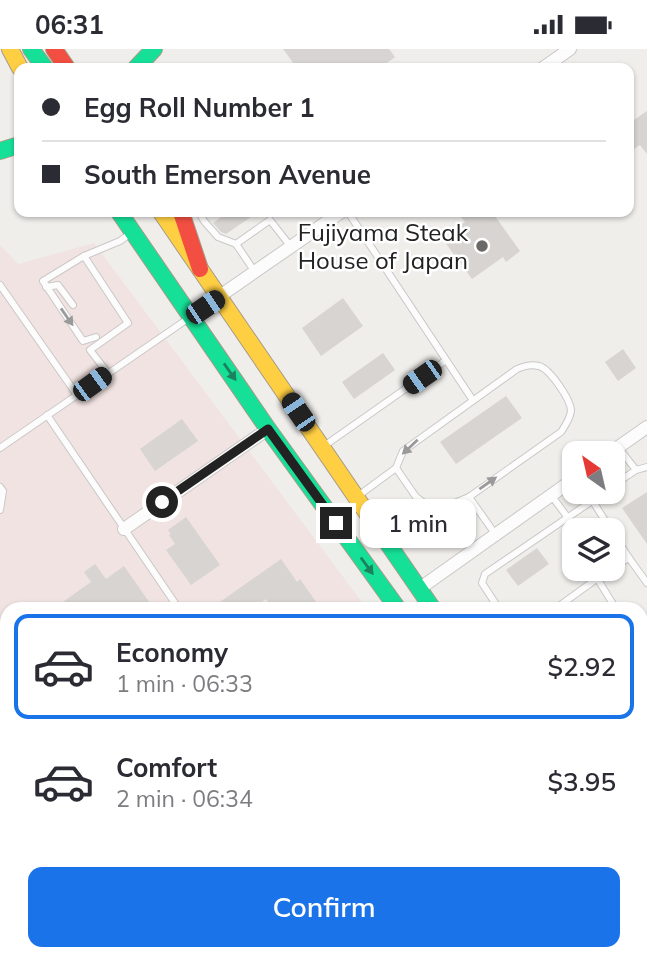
<!DOCTYPE html>
<meta charset="utf-8">
<style>
body{margin:0;font-family:Mulish,sans-serif;background:#f2f2f3;color:#2b2b33;height:100vh;display:flex;flex-direction:column;font-size:26px;white-space:nowrap}
*{box-sizing:border-box;margin:0}
p{font-size:23px;color:#7c7c81}
.icon{flex:none;width:38px;height:38px;fill:none;stroke:currentColor;stroke-width:2;stroke-linecap:round;stroke-linejoin:round}
.map{position:relative;flex:1;overflow:hidden}
.side{position:absolute;left:0px;top:553px;width:648px;height:359px;display:flex;flex-direction:column;background:#fff;border-radius:21px 21px 0 0;box-shadow:0 2px 5px #0004}
.side>*{flex:none}
.top-card{position:absolute;left:14px;top:14px;width:620px;height:154px;border-radius:14px;box-shadow:0 2px 5px #0004;display:grid;align-content:center;height:154px;padding:0 28px;background:#fff}
.needle{width:46px;rotate:326deg}
.fabs{position:absolute;left:562px;top:392px;display:grid;gap:14px}
.fabs a{display:grid;place-items:center;width:63px;height:63px;border-radius:14px;background:#fff;box-shadow:0 2px 5px #0004;font-size:35px}
.end{position:absolute;width:32px;height:32px;margin:-16px;border:9px solid #222;background:#fff;box-shadow:0 0 0 4px #fff}
.from{border-radius:50%}
.bubble{position:absolute;height:49px;border-radius:14px;background:#fff;box-shadow:0 2px 5px #0004;font-size:23px;font-weight:600;line-height:49px;text-align:center}
.car{position:absolute;width:21px;height:42px;margin:-21px -10px;border-radius:9px;box-shadow:0 0 5px 2px #0007;background:linear-gradient(#222 24%,#8ab4d8 0 40%,#222 0 76%,#8ab4d8 0 86%,#222 0)}
.top-card b{display:flex;align-items:center;gap:24px;height:66px;font-size:26px}
.top-card b+b{border-top:2px solid #e1e1e2}
.top-card i{width:18px;height:18px;background:#2b2b33}
ul{padding:12px 0 0;list-style:none}
li{display:flex;align-items:center;gap:21px;height:105px;margin:0 14px 10px;padding:0 14px;border:4px solid transparent;border-radius:14px}
li div{flex:1}
li b{display:block;font-size:26px}
li em{font-style:normal;font-weight:600}
li.active{border-color:#1a73e8}
li>.icon{width:63px;height:63px;stroke-width:1.5}
.button{display:flex;gap:14px;margin-top:auto;padding:14px 28px}
.button a{flex:1;height:80px;border-radius:14px;background:#1a73e8;color:#fff;font-size:28px;font-weight:600;line-height:80px;text-align:center}
.status{display:flex;justify-content:space-between;align-items:center;height:49px;padding:0 35px;background:#fff;direction:ltr}
.status svg{height:19px;fill:currentColor}
.map>svg:first-child{display:block}
</style>
<div class="status"><b>06:31</b><svg viewBox="0 0 49 12"><path d="M0 12V9h3v3zM5 12V6h3v6zM10 12V3h3v9zM15 12V0h3v12zM26 1h20v11H26zM47 4h2v5h-2z"/></svg></div>
<div class="map">
<svg width="647" height="911" viewBox="0 0 647 911">
<rect width="100%" height="100%" fill="#f0eeeb"/>
<!-- commercial -->
<path fill="#f1e3e1" d="M94 194 367 560H7V905H447L444 911H0V196L18 215Z"/>
<!-- building -->
<g fill="#d7d4d2">
<path d="M283 0H389L395 8 380 19H297Z"/>
<path d="M647 62V105L640 96 628 104V75Z"/>
<path d="M228 163H258L226 185 221 183 213 174Z"/>
<path d="M457 163H492L520 202 506 213 503 208 472 230 444 192 461 180 459 177 465 173Z"/>
<path d="M343 249 363 277 321 307 302 279Z"/>
<path d="M623 300 636 319 618 332 605 313Z"/>
<path d="M383 304 395 321 354 350 342 333Z"/>
<path d="M506 347 522 369 456 415 440 393Z"/>
<path d="M182 370 198 392 155 422 140 400Z"/>
<path d="M647 443V495L622 459Z"/>
<path d="M186 468 220 516 191 536 166 501 175 495 169 486 171 485 168 481Z"/>
<path d="M537 499 549 515 518 537 506 521Z"/>
<path d="M281 510 297 533 300 530 321 560H273L266 550 252 560H210Z"/>
<path d="M95 515 106 530 124 517 154 560H53L91 533 84 523Z"/>
</g>
<g fill="none" stroke-linecap="round" stroke-linejoin="round">
<defs>
<g id="lane">
<path d="M199 163 204 172 218 188 236 195 255 223"/>
<path d="M348 163 472 350"/>
<path d="M236 195 270 171 291 198"/>
<path d="M84 207 43 232 83 292 96 288"/>
<path d="M0 236 77 346"/>
<path d="M46 238 58 236 73 256"/>
<path d="M107 323 90 301 128 274 84 207 120 192 131 184"/>
<path d="M47 366 179 560"/>
<path d="M324 397 445 312"/>
<path d="M0 399 189 269"/>
<path d="M396 419 416 448 435 462"/>
<path d="M636 421 647 418"/>
<path d="M612 437 636 421 618 398"/>
<path d="M0 438 3 442 0 461"/>
<path d="M551 446 577 481"/>
<path d="M358 447 396 419 403 402 517 320C525 317 531 315 539 317 550 320 571 351 571 362 570 370 565 377 561 383L469 448 435 462 389 494"/>
<path d="M469 448 496 486"/>
<path d="M592 451 611 481"/>
<path d="M612 483 629 509 612 519"/>
<path d="M629 509 647 534"/>
<path d="M597 529 616 560"/>
<path d="M499 560 482 534 485 525 605 443"/>
<path d="M555 560 606 523 603 520"/>
<path d="M0 643 7 650"/>
<path d="M640 669 647 665"/>
<path d="M640 747 647 756"/>
<path d="M0 761 7 756"/>
<path d="M640 843 647 838"/>
<path d="M208 905 212 911"/>
<path d="M432 911 434 905"/>
<path d="M581 911 587 907 590 911"/>
</g>
<g id="street">
<path d="M543 19 570 0"/>
<path d="M191 267 341 163"/>
<path d="M610 404 647 378"/>
<path d="M124 480 268 380"/>
<path d="M419 540 574 430"/>
</g>
<g id="fast">
<path d="M31 0 45 19"/>
<path d="M136 19 154 0"/>
<path d="M0 102 19 96"/>
<path d="M119 163 268 380 398 560"/>
<path d="M371 470 433 560"/>
<path d="M640 860 647 869"/>
<path d="M638 905 643 911"/>
</g>
<g id="slow">
<path d="M10 0 20 19"/>
<path d="M161 163 371 470"/>
</g>
<g id="jam">
<path d="M54 0 67 19"/>
<path d="M181 163 200 220"/>
</g>
</defs>
<!-- lane casing -->
<use href="#lane" stroke="#c9c8c7" stroke-width="8"/>
<!-- street casing -->
<use href="#street" stroke="#c9c8c7" stroke-width="14"/>
<!-- fast casing -->
<use href="#fast" stroke="#a79c86" stroke-width="18"/>
<!-- slow casing -->
<use href="#slow" stroke="#a79c86" stroke-width="18"/>
<!-- jam casing -->
<use href="#jam" stroke="#a79c86" stroke-width="18"/>
<!-- lane -->
<use href="#lane" stroke="#fdfcfc" stroke-width="6"/>
<!-- street -->
<use href="#street" stroke="#fdfcfc" stroke-width="12"/>
<!-- fast -->
<use href="#fast" stroke="#16e098" stroke-width="16"/>
<!-- slow -->
<use href="#slow" stroke="#ffcf43" stroke-width="16"/>
<!-- jam -->
<use href="#jam" stroke="#f24e42" stroke-width="16"/>
</g>
<!-- one-way arrows -->
<defs><path id="oneway-solid" d="M-6-.8H1V-3.2L6.5 0L1 3.2V.8H-6Z" transform="scale(1.75)"/></defs>
<g fill="#9a9a9a">
<use href="#oneway-solid" transform="translate(67 268) rotate(55)"/>
<use href="#oneway-solid" transform="translate(410 398) rotate(137)"/>
<use href="#oneway-solid" transform="translate(488 434) rotate(-35)"/>
</g>
<g fill="#1c815d">
<use href="#oneway-solid" transform="translate(230 323) rotate(55)"/>
<use href="#oneway-solid" transform="translate(367 517) rotate(54)"/>
</g>
<g fill="none" stroke-linecap="round" stroke-linejoin="round">
<!-- route -->
<path stroke="#222" stroke-width="9" d="M162 453 268 380 336 474"/>
</g>
<!-- markers -->
<circle fill="#6a6968" stroke="#fff" stroke-width="2.5" cx="482" cy="197" r="7"/>
<g text-anchor="middle" dominant-baseline="central" stroke-width="5" stroke-linejoin="round" paint-order="stroke">
<!-- poi labels -->
<g font-size="24" fill="#222" stroke="#fff" text-anchor="end">
<text x="468" y="183">Fujiyama Steak<tspan x="468" dy="28">House of Japan</tspan></text>
</g>
</g>
</svg>
<div class="fabs">
<a><svg class="needle" viewBox="-14 -14 28 28"><path d="M0-13l5 13h-10z" fill="#e53935"/><path d="M0 13l5-13h-10z" fill="#7c7c81"/></svg></a>
<a><svg class="icon" aria-label="layers" viewBox="0 0 24 24"><path d="M12 4l9 5-9 5-9-5zM3 14l9 5 9-5"/></svg></a>
</div>
<i class="end from" style="left:162px;top:453px"></i>
<i class="end" style="left:336px;top:474px"></i>
<div class="bubble" style="left:360px;top:450px;width:116px">1 min</div>
<i class="car" style="left:205px;top:258px;rotate:56deg"></i>
<i class="car" style="left:422px;top:328px;rotate:235deg"></i>
<i class="car" style="left:92px;top:335px;rotate:54deg"></i>
<i class="car" style="left:298px;top:363px;rotate:326deg"></i>
<div class="top-card">
<b><i class="from"></i>Egg Roll Number 1</b>
<b><i></i>South Emerson Avenue</b>
</div>
<section class="side">
<ul>
<li class="active"><svg class="icon" aria-label="car" viewBox="0 0 24 24"><path d="M5 17H2v-5l4-1 3-4h7l3 4 3 1v5h-3M9 17h6M6 11h13"/><circle cx="7" cy="17" r="2"/><circle cx="17" cy="17" r="2"/></svg><div><b>Economy</b><p>1 min · 06:33</p></div><em>$2.92</em></li>
<li><svg class="icon" aria-label="car" viewBox="0 0 24 24"><path d="M5 17H2v-5l4-1 3-4h7l3 4 3 1v5h-3M9 17h6M6 11h13"/><circle cx="7" cy="17" r="2"/><circle cx="17" cy="17" r="2"/></svg><div><b>Comfort</b><p>2 min · 06:34</p></div><em>$3.95</em></li>
</ul>
<div class="button"><a>Confirm</a></div>
</section>
</div>
